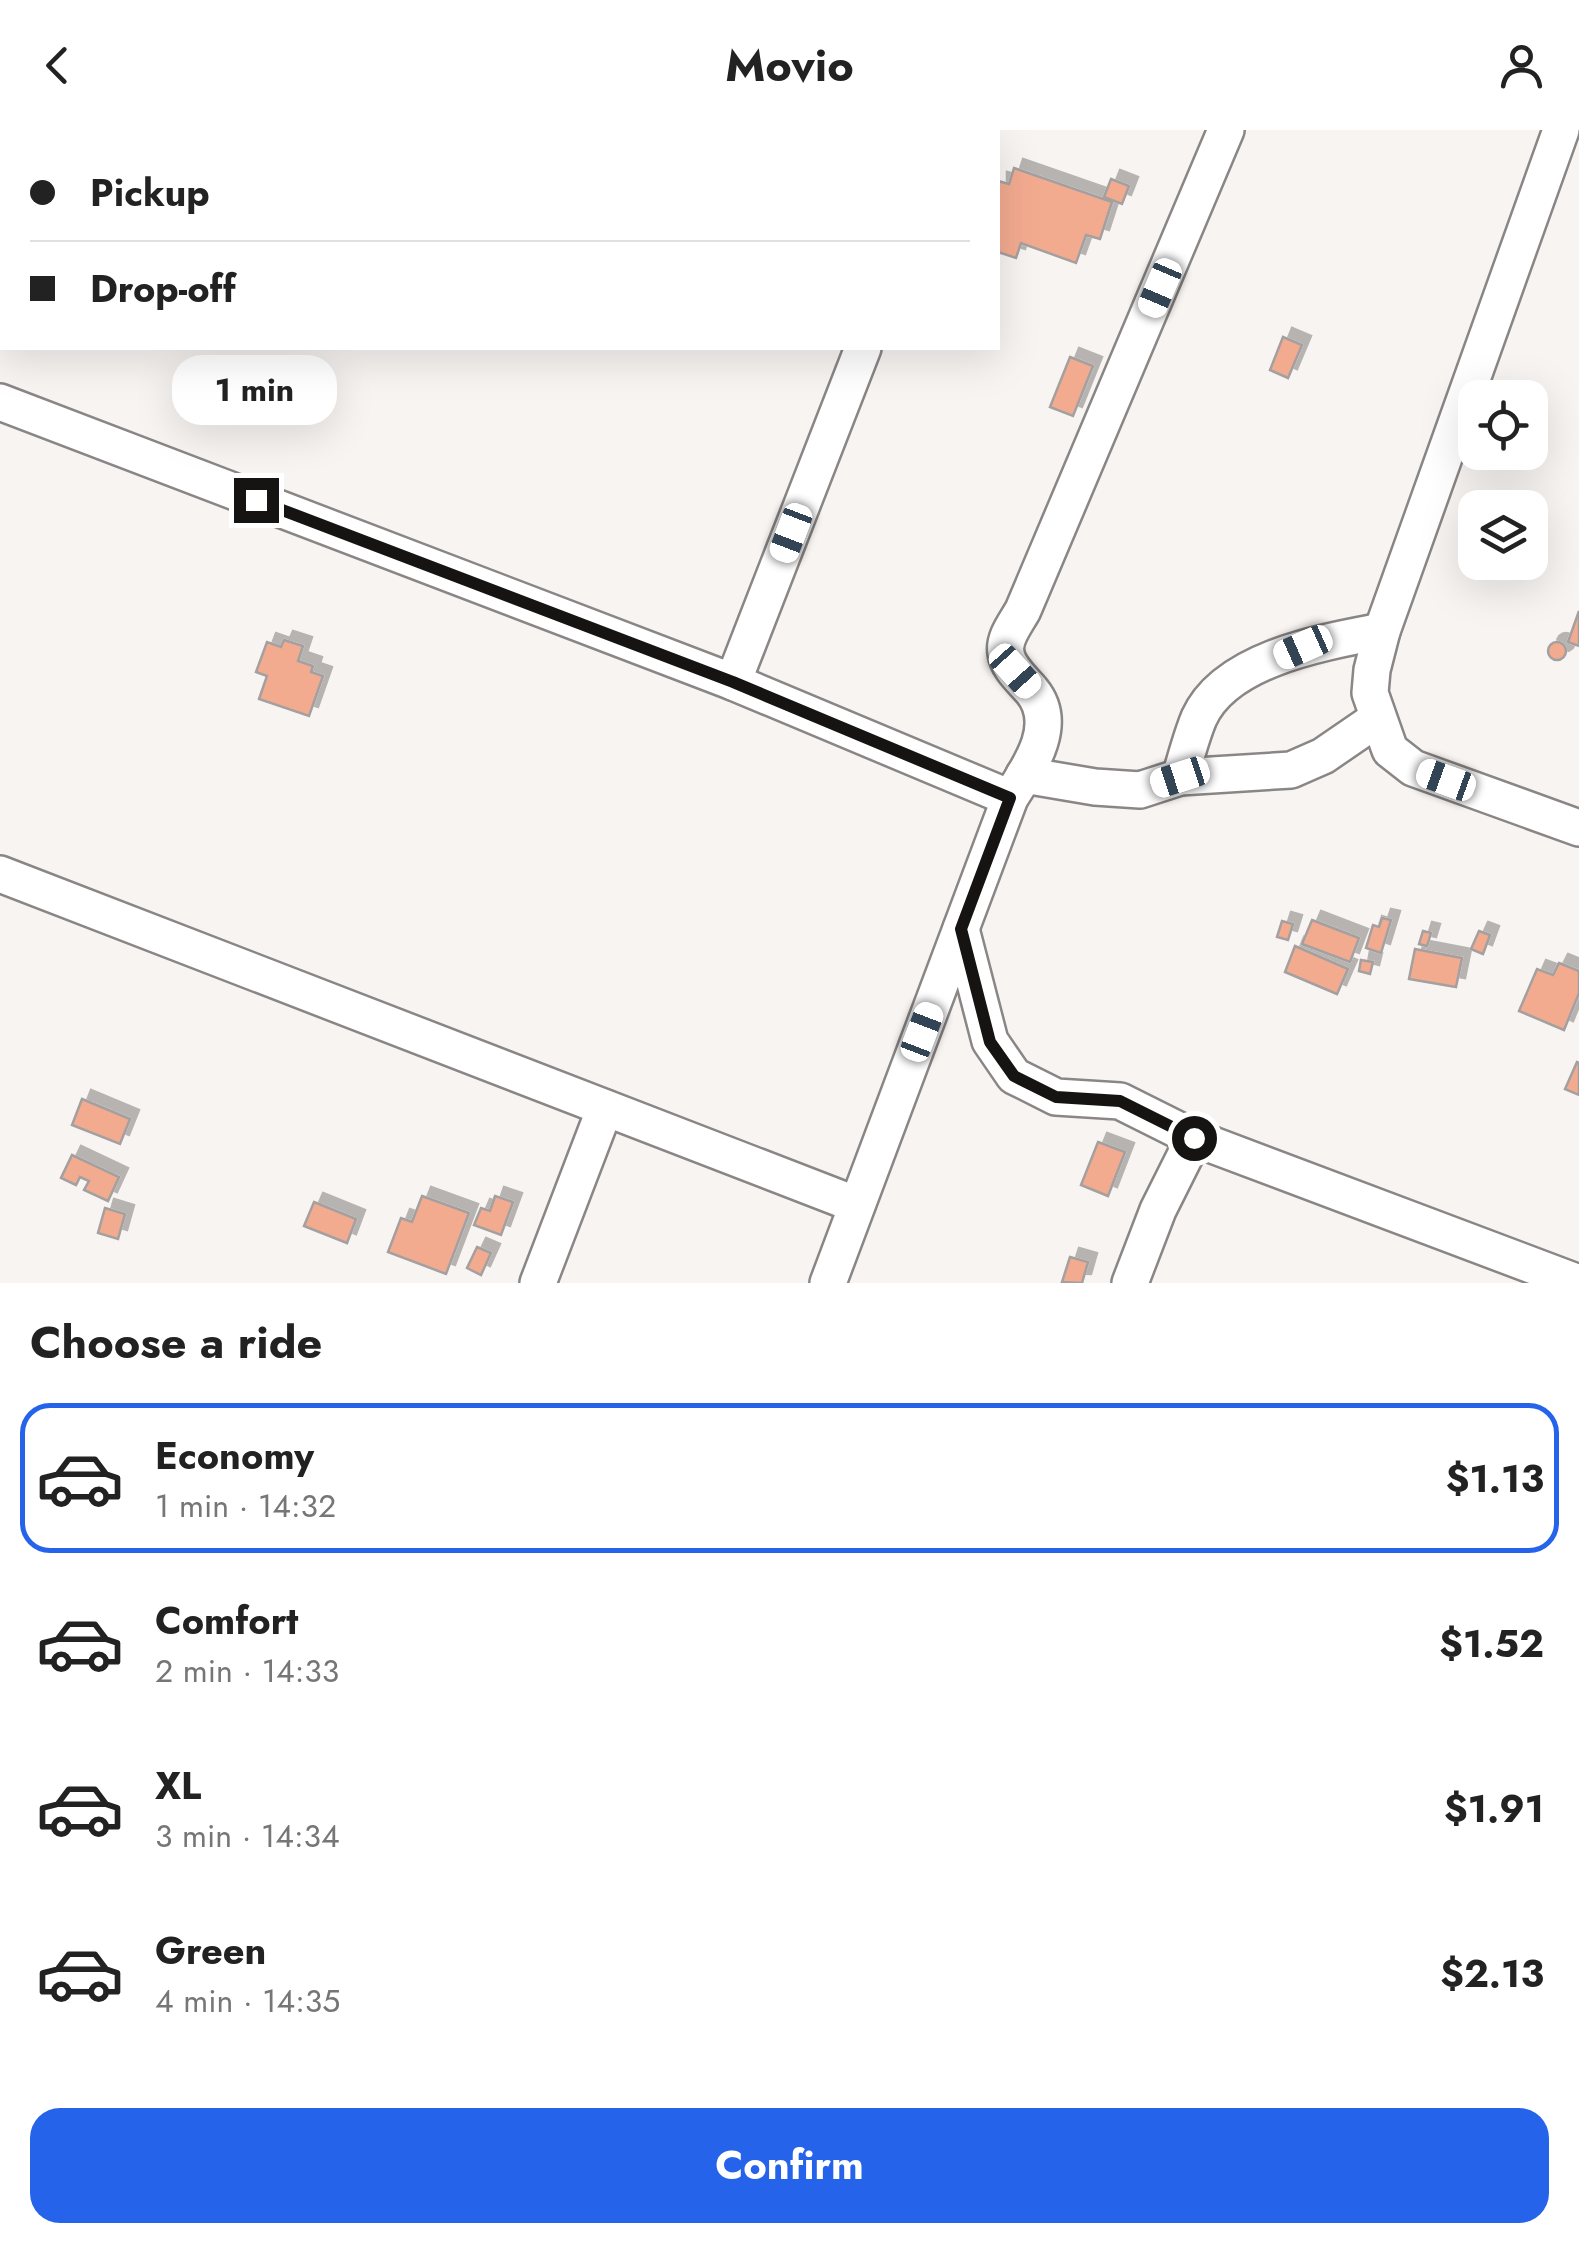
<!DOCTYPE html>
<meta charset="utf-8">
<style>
body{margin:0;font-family:Jost,sans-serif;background:#f2f2f2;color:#222;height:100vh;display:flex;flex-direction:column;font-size:38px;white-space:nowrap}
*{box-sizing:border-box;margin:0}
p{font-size:32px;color:#767676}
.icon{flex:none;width:55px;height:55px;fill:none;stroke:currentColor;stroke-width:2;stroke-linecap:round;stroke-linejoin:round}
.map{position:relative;height:1153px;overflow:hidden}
.panel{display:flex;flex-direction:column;background:#fff;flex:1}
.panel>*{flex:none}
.hud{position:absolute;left:0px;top:0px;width:1000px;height:220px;box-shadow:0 10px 40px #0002;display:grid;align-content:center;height:220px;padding:0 30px;background:#fff}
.controls{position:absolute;left:1458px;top:250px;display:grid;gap:20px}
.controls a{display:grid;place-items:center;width:90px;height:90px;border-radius:20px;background:#fff;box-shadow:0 10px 40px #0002;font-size:50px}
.end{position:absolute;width:45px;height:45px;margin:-22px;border:12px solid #151413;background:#fff;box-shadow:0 0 0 5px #fff}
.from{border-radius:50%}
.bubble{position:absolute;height:70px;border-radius:30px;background:#fff;box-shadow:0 10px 40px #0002;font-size:32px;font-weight:700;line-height:70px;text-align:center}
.car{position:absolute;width:30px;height:60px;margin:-30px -15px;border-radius:12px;box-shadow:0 0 8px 2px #0007;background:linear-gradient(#fff 24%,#345 0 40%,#fff 0 76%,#345 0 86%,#fff 0)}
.hud b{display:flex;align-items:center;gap:35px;height:95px;font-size:38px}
.hud b+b{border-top:2px solid #e0e0e0}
.hud i{width:25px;height:25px;background:#222}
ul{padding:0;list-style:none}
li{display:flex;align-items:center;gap:30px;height:150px;margin:0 20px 15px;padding:0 10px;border:5px solid transparent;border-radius:30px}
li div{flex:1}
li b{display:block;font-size:38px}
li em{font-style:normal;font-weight:700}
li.on{border-color:#2563eb}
li>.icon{width:90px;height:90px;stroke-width:1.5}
h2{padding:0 30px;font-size:45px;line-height:120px}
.action{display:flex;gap:20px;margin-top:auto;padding:20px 30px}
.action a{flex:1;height:115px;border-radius:30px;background:#2563eb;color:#fff;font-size:40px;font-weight:700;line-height:115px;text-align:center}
header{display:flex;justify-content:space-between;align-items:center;height:130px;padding:0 30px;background:#fff;font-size:45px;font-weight:700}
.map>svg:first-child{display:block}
</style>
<header><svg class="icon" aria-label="back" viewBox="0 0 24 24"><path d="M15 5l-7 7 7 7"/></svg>Movio<svg class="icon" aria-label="person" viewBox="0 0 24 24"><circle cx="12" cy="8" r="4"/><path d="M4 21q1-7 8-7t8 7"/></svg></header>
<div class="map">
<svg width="1579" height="1153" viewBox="0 0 1579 1153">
<defs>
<filter id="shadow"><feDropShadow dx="9" dy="-9" stdDeviation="0" flood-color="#0004"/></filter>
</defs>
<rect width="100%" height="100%" fill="#f8f4f2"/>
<!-- building -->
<g fill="#f3ab90" stroke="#a4a09f" stroke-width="2.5" filter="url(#shadow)">
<path d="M1014 38 1112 72 1100 109 1086 105 1076 133 1021 113 1016 128 998 122V51L1009 54Z"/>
<path d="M1111 49 1129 56 1122 74 1104 67Z"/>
<path d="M1283 207 1302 215 1288 248 1270 240Z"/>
<path d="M1070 227 1093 236 1073 286 1050 277Z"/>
<path d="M1579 481V516L1568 512Z"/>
<path d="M284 510 303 516 298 531 313 536 311 542 323 546 309 586 259 569 267 546 256 542 267 512 281 517Z"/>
<circle cx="1557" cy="521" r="9"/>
<path d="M1382 788 1391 790 1381 823 1366 818 1373 795 1379 797Z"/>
<path d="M1312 790 1359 808 1350 832 1302 814Z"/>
<path d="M1282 791 1293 794 1288 810 1277 807Z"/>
<path d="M1423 801 1431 803 1427 816 1419 814Z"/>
<path d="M1479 801 1490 805 1483 824 1471 819Z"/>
<path d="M1295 816 1348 839 1337 864 1285 842Z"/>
<path d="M1415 819 1462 828 1456 857 1409 849Z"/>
<path d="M1361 830 1373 832 1370 844 1359 841Z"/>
<path d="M1559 833 1579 841V863L1564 900 1519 881 1537 839 1553 845Z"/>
<path d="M1577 932 1579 933V965L1565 959Z"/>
<path d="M82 969 130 989 120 1014 72 995Z"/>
<path d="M1098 1012 1125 1022 1108 1066 1081 1055Z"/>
<path d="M72 1025 119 1047 108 1071 84 1060 89 1051 80 1047 76 1055 61 1048Z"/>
<path d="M422 1066 469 1083 446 1144 388 1122 401 1088 412 1092Z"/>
<path d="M495 1066 513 1072 501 1105 474 1095 481 1078 490 1081Z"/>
<path d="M314 1072 356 1089 347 1113 304 1096Z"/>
<path d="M105 1078 125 1084 118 1109 98 1103Z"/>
<path d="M477 1117 491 1123 481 1145 467 1138Z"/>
<path d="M1070 1127 1088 1132 1082 1153 1062 1152Z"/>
</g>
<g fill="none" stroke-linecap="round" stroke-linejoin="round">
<defs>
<g id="minor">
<path d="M528 0 535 2"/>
<path d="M1561 0 1382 501 1372 540 1370 563 1390 620 1413 638 1579 698"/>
<path d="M950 2 951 0"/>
<path d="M0 272 733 552 1010 668"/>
<path d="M733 552 863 218"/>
<path d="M1024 645 1095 657 1140 660 1180 647 1291 640 1323 626 1377 589"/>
<path d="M1180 647C1186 628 1191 607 1199 588 1226 528 1325 512 1382 501"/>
<path d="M0 744 857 1075"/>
<path d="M961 799 990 911 1014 946 1056 967 1120 971 1194 1008 1579 1153"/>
<path d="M538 1153 605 978"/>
<path d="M828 1153 1010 668C1029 638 1060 595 1032 561 1023 550 1008 538 1006 523 1003 508 1016 493 1023 480L1226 0"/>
<path d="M1130 1153 1158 1080 1194 1008"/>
</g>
</defs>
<!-- minor casing -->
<use href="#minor" stroke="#8a8685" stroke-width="40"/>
<!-- minor -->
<use href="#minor" stroke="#fff" stroke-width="35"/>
</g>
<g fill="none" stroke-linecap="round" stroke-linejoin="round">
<!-- route -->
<path stroke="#151413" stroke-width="12" d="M256 370 733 552 1010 668 961 799 990 912 1014 946 1056 967 1120 971 1194 1008"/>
</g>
</svg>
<div class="controls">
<a><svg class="icon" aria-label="locate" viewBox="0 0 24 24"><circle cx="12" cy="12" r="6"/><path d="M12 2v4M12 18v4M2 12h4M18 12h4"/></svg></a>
<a><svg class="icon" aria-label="layers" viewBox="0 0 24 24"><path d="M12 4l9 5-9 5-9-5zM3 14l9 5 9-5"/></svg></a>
</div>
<i class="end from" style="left:1194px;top:1008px"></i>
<i class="end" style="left:256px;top:370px"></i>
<div class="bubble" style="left:172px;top:225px;width:165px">1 min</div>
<i class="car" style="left:1160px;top:158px;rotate:203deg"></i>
<i class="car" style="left:791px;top:403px;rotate:201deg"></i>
<i class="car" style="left:1303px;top:517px;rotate:246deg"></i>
<i class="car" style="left:1015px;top:541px;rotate:138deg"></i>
<i class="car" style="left:1180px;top:647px;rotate:252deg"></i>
<i class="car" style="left:1446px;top:650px;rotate:290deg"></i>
<i class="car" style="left:922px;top:902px;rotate:21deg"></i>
<div class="hud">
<b><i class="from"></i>Pickup</b>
<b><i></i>Drop-off</b>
</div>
</div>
<section class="panel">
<h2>Choose a ride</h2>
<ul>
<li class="on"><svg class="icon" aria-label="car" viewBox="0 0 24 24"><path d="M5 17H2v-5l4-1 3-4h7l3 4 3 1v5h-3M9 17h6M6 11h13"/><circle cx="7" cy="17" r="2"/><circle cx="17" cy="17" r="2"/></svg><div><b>Economy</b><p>1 min · 14:32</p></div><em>$1.13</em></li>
<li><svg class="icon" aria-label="car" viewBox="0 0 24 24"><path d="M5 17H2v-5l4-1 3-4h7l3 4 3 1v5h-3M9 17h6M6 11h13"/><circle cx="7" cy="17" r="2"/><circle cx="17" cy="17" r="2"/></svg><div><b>Comfort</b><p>2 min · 14:33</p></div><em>$1.52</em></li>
<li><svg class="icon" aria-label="car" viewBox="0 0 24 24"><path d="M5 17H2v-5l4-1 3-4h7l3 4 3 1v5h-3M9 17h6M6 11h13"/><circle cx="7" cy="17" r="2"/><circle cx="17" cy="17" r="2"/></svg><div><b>XL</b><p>3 min · 14:34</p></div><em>$1.91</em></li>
<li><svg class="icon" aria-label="car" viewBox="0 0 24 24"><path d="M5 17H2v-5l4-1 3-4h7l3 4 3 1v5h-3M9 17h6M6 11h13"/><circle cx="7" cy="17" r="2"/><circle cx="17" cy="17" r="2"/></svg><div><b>Green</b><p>4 min · 14:35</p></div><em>$2.13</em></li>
</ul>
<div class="action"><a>Confirm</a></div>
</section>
